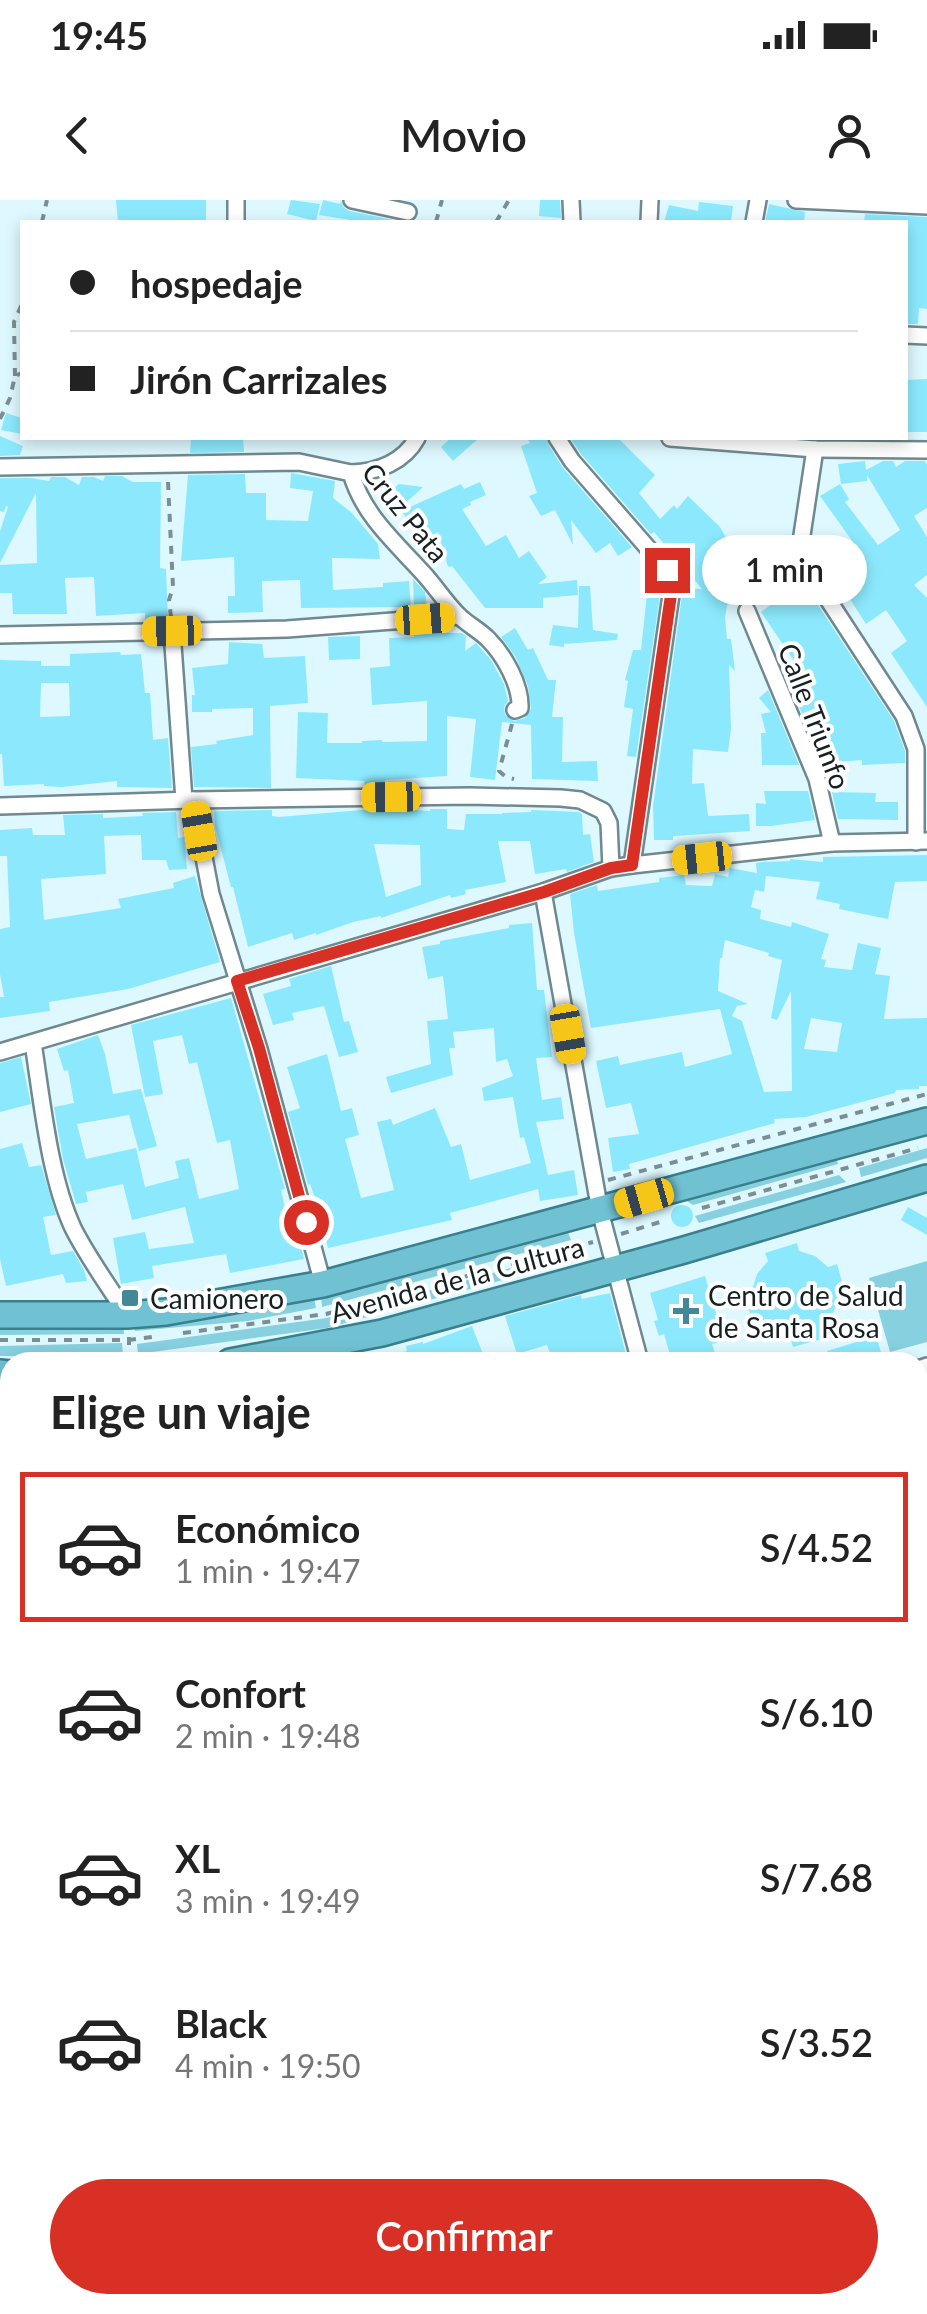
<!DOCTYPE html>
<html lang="es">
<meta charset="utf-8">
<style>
body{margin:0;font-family:Lato,sans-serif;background:#f2f2f2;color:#222;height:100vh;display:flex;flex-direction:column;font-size:38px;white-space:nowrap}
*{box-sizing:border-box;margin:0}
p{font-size:32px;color:#767676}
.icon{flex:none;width:55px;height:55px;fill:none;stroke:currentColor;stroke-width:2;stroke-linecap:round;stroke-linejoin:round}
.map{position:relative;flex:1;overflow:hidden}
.drawer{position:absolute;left:0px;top:1152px;width:928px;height:962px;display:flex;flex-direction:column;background:#fff;border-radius:30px 30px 0 0;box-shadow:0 5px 15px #0003}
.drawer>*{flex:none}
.hud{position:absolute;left:20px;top:20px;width:888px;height:220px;border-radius:0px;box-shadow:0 5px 15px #0003;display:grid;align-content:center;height:220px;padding:0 50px;background:#fff}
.end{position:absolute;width:45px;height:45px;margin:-22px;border:12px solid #d93025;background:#fff;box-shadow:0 0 0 5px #fff}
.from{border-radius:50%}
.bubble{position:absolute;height:70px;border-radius:35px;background:#fff;box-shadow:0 5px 15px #0003;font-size:32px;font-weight:600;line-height:70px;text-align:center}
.car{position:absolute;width:30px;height:60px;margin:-30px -15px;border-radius:12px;box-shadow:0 0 8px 2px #0007;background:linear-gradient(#f5c518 24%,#345 0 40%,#f5c518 0 76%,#345 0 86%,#f5c518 0)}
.hud b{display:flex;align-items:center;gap:35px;height:95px;font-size:38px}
.hud b+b{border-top:2px solid #e0e0e0}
.hud i{width:25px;height:25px;background:#222}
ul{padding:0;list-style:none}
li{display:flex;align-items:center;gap:30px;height:150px;margin:0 20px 15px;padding:0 30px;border:5px solid transparent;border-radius:0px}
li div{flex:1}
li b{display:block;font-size:38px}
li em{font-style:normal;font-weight:600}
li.selected{border-color:#d93025}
li>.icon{width:90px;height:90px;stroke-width:1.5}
h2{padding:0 50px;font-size:45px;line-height:120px}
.cta{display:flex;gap:20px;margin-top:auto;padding:20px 50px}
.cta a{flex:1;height:115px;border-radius:60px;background:#d93025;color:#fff;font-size:40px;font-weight:600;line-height:115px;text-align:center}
.status{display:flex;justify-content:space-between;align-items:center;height:70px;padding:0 50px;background:#fff;direction:ltr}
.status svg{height:28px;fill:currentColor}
header{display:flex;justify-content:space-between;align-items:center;height:130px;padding:0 50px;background:#fff;font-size:45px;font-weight:600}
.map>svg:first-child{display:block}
</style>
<div class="status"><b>19:45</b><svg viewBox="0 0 49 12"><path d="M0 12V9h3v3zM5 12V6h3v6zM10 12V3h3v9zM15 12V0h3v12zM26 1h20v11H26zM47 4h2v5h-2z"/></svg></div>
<header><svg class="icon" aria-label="back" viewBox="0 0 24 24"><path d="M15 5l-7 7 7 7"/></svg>Movio<svg class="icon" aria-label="person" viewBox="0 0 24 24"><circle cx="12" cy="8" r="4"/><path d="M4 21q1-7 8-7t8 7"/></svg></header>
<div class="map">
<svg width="927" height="2114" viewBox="0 0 927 2114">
<rect width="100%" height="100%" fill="#ddf8fe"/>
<!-- green -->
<g fill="#87d0e0">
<path d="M927 948V958L861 977 859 968Z"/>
<path d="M835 954 838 964 693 1005 682 998Z"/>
<path d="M839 975 846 982 699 1023 695 1016Z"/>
<path d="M567 1030 571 1040 322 1107 321 1096Z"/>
<path d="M577 1050 580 1059 327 1128 138 1154 137 1144 327 1118Z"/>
<path d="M927 1061V1142L890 1152 869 1078Z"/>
<path d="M314 1098 316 1108 248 1121 135 1131 134 1121Z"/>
<path d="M123 1123 124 1134 0 1135V1124Z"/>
<path d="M122 1143 123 1156H0V1146Z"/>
</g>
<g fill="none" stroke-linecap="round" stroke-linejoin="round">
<!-- stream -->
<g stroke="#4eadc0" stroke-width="5">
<path d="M0 1704 10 1712"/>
<path d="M918 1728H927"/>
</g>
</g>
<!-- building -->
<g fill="#8ce9fd" fill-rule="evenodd">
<path d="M116 0H206V22H118Z"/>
<path d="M291 0 320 4 316 21 287 14Z"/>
<path d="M323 0 340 4 341 1 344 8 350 11 403 22H363L319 15Z"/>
<path d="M540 0H560L561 18 539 16Z"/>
<path d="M699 2 733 6 731 21 664 22 669 5 698 11Z"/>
<path d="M769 4 805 12 804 22H765Z"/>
<path d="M865 14 927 17V109L919 108 918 124H905V22H864Z"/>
<path d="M927 179V232H906L905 180Z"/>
<path d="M6 213 22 218V234L1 230Z"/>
<path d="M0 236 23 246 20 255 0 256Z"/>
<path d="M191 238H243L244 252 190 253Z"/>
<path d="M451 238H479L453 261 441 247Z"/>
<path d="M527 238H546L548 244 563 268 632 347 618 356 610 343 596 353 571 320 573 345 555 310 541 316 529 296 537 293 521 246 530 243Z"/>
<path d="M570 238H618L655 275 639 293 660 319 674 305 677 309 688 296 720 327 740 363 745 382 731 386 725 417 727 439H731L735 471 729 465 731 529 728 552 693 549 692 584 704 583 708 616 749 614 750 631 673 636V640H654L653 606 683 388 702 389 654 332 651 334 581 254Z"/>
<path d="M865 261 866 270 883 261H893L896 267 905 261H925L927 265V308L914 316 927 337V375L914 385 927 398V507L891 453 907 441 886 410 866 424 839 382V376L857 365 855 362 863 356 820 296 840 284 849 299 845 302 878 345 900 330 867 275V281L841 284 838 264Z"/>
<path d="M291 273 335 281 333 298 352 313 378 344 380 359 332 358 333 390 383 387V383L409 381 411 407 301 408 300 380 262 381 263 412 228 413V396H235L234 357 181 361 188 275 245 274 246 293H266V320L308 321 313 291 290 288Z"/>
<path d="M105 276H122L133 282H161L160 368 166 369 168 420 145 421V413L96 416 94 377 65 378 67 414H13L12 393H0V365L37 363 36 293 0 363V331L8 307 6 306 4 312 0 311V278H31L49 281 51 277H65L79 285 82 277H94L103 281Z"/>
<path d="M480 282 486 295 470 302 471 305 462 309 486 346 506 335 519 358 529 351 547 377 538 384 577 380 578 395 543 398V408H485L452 366 448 367 438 332 426 342 401 311 461 284 464 289Z"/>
<path d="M399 284 423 287 398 310 385 296Z"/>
<path d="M795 370 894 521 905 551V563L862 565V560L822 563 787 477 797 465 761 412 783 396 775 386Z"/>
<path d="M413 379 425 392 427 407 414 408Z"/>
<path d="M648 385 660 386 661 389 636 557 627 556 633 509 624 507 628 481 625 480 633 450H641Z"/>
<path d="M579 386H590L593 430 618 434 617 440 564 444V447L549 445 553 425 578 428Z"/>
<path d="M515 428 528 450 533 448 548 480H556L552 517H563L562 562 597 561 598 581 532 579 531 525 502 522 495 580 470 577 476 519 447 516V576L385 580 384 586H365L364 581 296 578 298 512 328 513 327 543H362V541L382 540V542L427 541V501L372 505 370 468 390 466 389 438 414 437V431L431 429V433H462L466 436 465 451 476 443 491 460 504 484 508 501 504 507 505 515 514 521 525 518 531 509 528 486 515 456 501 437Z"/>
<path d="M360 436V459L329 460 328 437Z"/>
<path d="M229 442 262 444 264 458 305 456 308 503 270 506 271 588 194 587 191 547 217 544 216 541 253 535V508L212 509V512H192V495H195L192 468 228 464Z"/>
<path d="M120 452 121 455 141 454 145 493H150L153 540 168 538 172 588 117 587V581L62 587 44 586V584L4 586 2 554H0V460L41 461V466H70V454ZM41 483H69L70 516 40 517Z"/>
<path d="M768 490 799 565H762L761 533H766L761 514 771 512 759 498Z"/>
<path d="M764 591H808L815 620 771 626H756V603L766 604Z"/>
<path d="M832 592 876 593 875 602H898V620L838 619Z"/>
<path d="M385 608 430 611V609H447V629L464 630 466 614H502V613L531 612V610L579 612 582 614 583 635 590 634 594 662 567 672 566 669 535 674 530 641H498L506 682 465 690 466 694 451 698 450 695 381 718V716L353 722 316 735V733L294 740 292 733 248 747 233 687H231L215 626 214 611 272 610V616L279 617ZM374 644 420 645 421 685 386 697Z"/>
<path d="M176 612 178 638 184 637 187 669 169 670 166 660H142L141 635 104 636 106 674 41 679 44 720 121 708 118 699 174 688 173 683 195 676 220 762 128 789 49 802 50 811 0 818V797H4L0 774V729L10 727 7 656H0V630L32 628 33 635H65L63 615 103 614V618L143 616 142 613Z"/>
<path d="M927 655V681L895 682 888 719 839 709 840 704 816 699 820 682 766 676 764 692 755 690 751 707 761 710 760 719 791 727 792 722 829 734 821 759 826 760 824 767 852 770 858 743 881 748 875 774 890 776 884 819 927 818V886H919V889L896 890 895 893 806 917 774 919 775 923 629 964 630 969 613 972 608 938 639 934 631 903 606 908 596 861 618 856 620 865 682 852 685 867 732 854 720 809 591 828 574 733 570 694 597 685 598 691 659 682V678L684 675 686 685 712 686 715 674 728 677 730 668 757 673 756 663 762 662 790 661V659L823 662V657ZM725 740 769 753 768 756 782 760 771 818 777 820 791 791 792 891 764 892 742 821 732 816 737 806 748 804 718 791 720 758H722ZM811 818 842 823 837 852 804 849Z"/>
<path d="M532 723 537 790H544L552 857 536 858 542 900 561 897 564 919 536 922 548 975 574 970 578 995 540 1001 538 989 450 1013 452 1020 328 1048 318 1006 310 984 308 985 288 912 300 908 287 867 327 854 341 911 352 908 359 935 345 939 361 998 394 990 377 922 391 919 393 925 435 908 451 947 461 944 470 980 531 963 524 937 520 938 513 897 484 901 482 888 513 876 507 859 496 862 494 828 453 832 455 848H449L453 875 391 893 386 877 431 864 427 821 448 819 443 776 428 779 422 747 440 744V741L509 728V725Z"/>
<path d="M331 766 344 822 349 821 358 852 339 857 324 806 292 813 294 820 273 825 263 794 291 786 289 779Z"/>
<path d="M231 798 285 989 281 990 293 1043 300 1042 304 1059 230 1073 226 1054 152 1066 154 1078 121 1084 113 1038 145 1032 149 1049 194 1043 185 1007 132 1020 123 984 86 992 88 1002 76 1004 63 959 54 907 74 903 68 870 64 871 57 849 98 835 105 854 113 894 141 889 157 946 139 951 129 915 77 924 86 959 136 948 145 987 179 978 175 961 189 958 199 999 239 989 230 940 217 943 197 862 189 864 182 835 153 841 163 894 145 897 131 825Z"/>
<path d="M21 857 31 904 0 912V863Z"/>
<path d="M22 943 29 967 41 965 56 1015 43 1017 51 1055 73 1051 84 1070 87 1081 66 1083 63 1074 6 1086 0 1059V949Z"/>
<circle cx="682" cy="1016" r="11"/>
<path d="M908 1007 927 1018V1035L901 1020Z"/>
<path d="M797 1043 799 1051 815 1056 828 1067 837 1064 846 1096 838 1098 833 1114 822 1127 825 1138 793 1147 790 1137 774 1132 761 1121 753 1123 743 1092 752 1090 757 1074 768 1061 765 1053Z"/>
<path d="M705 1076 724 1140 712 1144 718 1162H672L664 1134 659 1136 654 1121 658 1120 650 1093Z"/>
<path d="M610 1093 628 1162H553L547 1145 517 1154 505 1116 581 1095 582 1099Z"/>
<path d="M472 1126 486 1162H381V1158L407 1151 406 1146 423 1142V1144Z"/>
<path d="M876 1136 884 1162H831L827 1151Z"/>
</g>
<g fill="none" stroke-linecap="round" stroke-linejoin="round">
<defs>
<path id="service" d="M597 2105V2114"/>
<g id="minor">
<path d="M236 0V22"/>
<path d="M352 0 408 12"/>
<path d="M571 0 572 22"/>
<path d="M796 0 927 6"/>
<path d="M649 22 650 0"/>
<path d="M754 22 758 0"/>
<path d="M905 135 927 136"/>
<path d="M557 238 572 261 667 370 672 388 632 665"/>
<path d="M670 238 815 249 927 250"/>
<path d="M815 249 799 355 904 516 916 549V642"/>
<path d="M0 267 299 262 351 273C363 315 395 342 423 373 435 386 445 402 458 415 467 424 479 430 488 439 504 455 521 485 520 508L515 510"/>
<path d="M351 273C378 272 404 262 417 238"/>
<path d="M747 411 817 579 832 643"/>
<path d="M172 431 184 600"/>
<path d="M0 435 287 429 459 416"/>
<path d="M193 600 211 694 259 849 323 1084"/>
<path d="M0 606 193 600 470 596 561 598 580 600 603 611 609 623 611 668"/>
<path d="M543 692 600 1011 640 1162"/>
<path d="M33 843C42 900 49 976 73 1028 88 1058 109 1086 127 1115"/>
<path d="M0 852 543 692 611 668 632 665 832 643 927 641"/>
<path d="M918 1169 927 1166"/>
<path d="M0 1297 10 1298"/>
<path d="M918 1371 927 1370"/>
<path d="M918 1556 927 1554"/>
<path d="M0 1619H10"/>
<path d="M918 1712 927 1711"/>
<path d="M0 1759 10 1754"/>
<path d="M918 1857 927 1860"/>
<path d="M221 2105V2114"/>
<path d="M640 2105V2114"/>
<path d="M759 2105 760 2114"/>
<path d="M146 2114 147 2105"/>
<path d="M519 2114V2105"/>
</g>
<g id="secondary">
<path d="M918 2095 927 2091"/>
<path d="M0 2113 23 2114"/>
<path d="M846 2114 882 2105"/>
</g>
<g id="trunk">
<path d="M0 1115H127L166 1112 323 1084 927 921"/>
<path d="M230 1162 382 1133 684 1050 927 978"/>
<path d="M0 1173 10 1174"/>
</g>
</defs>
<!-- service casing -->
<use href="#service" stroke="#70898f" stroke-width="12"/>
<!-- minor casing -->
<use href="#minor" stroke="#70898f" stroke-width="20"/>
<!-- secondary casing -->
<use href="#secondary" stroke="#70898f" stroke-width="28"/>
<!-- trunk casing -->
<use href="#trunk" stroke="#397f8d" stroke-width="30"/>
<!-- path -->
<g stroke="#7c8e92" stroke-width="4" stroke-dasharray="8 8" stroke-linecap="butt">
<path d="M42 22 47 0"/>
<path d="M436 22 442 0"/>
<path d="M496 22 509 0"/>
<path d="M15 176 14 122 22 104"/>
<path d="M0 219 10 198 15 176 22 173"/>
<path d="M168 282 173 387 169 400 171 417"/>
<path d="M391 310 441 366"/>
<path d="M757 400 788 366"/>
<path d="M512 524 499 571 506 577 514 579"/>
<path d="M608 980 927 894"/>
<path d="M702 1008 918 948"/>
<path d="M621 1034 660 1022"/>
<path d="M183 1133 326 1114 593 1042"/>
<path d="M129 1137V1162"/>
<path d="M0 1140H129L159 1136"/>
<path d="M918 1737 927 1736"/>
</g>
<!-- service -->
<use href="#service" stroke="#fff" stroke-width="8"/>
<!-- minor -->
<use href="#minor" stroke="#fff" stroke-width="15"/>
<!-- secondary -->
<use href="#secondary" stroke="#c9e8ee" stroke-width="22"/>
<!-- trunk -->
<use href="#trunk" stroke="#70c2d2" stroke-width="25"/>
</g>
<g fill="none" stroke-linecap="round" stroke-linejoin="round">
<!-- route -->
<path stroke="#d93025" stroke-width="12" d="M306 1022 259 848 237 781 544 692 611 668 632 665 672 388 667 370"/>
</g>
<!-- markers -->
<g fill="#438896" stroke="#fff" stroke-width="4">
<rect x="120" y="1088" width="20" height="20" rx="5"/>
<path d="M681 1096h10v10h10v10h-10v10h-10v-10h-10v-10h10z"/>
</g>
<g text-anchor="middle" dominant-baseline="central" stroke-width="8" stroke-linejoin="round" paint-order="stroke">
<!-- street labels -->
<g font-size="28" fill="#162022" stroke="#fff">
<text transform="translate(406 312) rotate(51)">Cruz Pata</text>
<text transform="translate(815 516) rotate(69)">Calle Triunfo</text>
<text transform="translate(457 1079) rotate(-15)">Avenida de la Cultura</text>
</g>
<!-- poi labels -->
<g font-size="28" fill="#162022" stroke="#fff" text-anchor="start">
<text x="708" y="1095">Centro de Salud<tspan x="708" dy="32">de Santa Rosa</tspan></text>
<text x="150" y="1098">Camionero</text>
</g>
</g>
</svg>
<i class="end from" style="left:306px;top:1022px"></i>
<i class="end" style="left:667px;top:370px"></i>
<div class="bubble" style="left:702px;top:335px;width:165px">1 min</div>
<i class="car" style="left:425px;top:419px;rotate:86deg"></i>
<i class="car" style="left:172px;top:431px;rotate:269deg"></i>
<i class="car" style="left:391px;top:597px;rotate:269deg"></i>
<i class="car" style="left:199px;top:631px;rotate:350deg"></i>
<i class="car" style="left:702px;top:658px;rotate:264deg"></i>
<i class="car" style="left:568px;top:834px;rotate:170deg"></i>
<i class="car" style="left:644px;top:998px;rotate:254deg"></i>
<div class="hud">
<b><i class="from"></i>hospedaje</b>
<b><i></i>Jirón Carrizales</b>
</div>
<section class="drawer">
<h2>Elige un viaje</h2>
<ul>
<li class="selected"><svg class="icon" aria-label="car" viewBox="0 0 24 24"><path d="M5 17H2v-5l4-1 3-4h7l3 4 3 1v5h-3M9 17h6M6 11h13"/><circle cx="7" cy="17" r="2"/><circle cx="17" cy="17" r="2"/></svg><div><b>Económico</b><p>1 min · 19:47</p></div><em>S/4.52</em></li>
<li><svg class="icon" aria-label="car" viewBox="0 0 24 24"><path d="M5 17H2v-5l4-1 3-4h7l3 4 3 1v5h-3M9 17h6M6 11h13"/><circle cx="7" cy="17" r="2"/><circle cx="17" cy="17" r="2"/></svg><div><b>Confort</b><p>2 min · 19:48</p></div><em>S/6.10</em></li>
<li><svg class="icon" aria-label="car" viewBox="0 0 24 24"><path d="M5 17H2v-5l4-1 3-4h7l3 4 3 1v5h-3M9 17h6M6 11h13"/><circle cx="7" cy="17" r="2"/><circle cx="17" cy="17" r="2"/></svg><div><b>XL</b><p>3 min · 19:49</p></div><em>S/7.68</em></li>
<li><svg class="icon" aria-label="car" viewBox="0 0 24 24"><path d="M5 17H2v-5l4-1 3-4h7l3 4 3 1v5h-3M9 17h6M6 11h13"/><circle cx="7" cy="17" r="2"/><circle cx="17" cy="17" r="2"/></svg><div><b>Black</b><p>4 min · 19:50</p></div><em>S/3.52</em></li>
</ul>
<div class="cta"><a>Confirmar</a></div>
</section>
</div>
